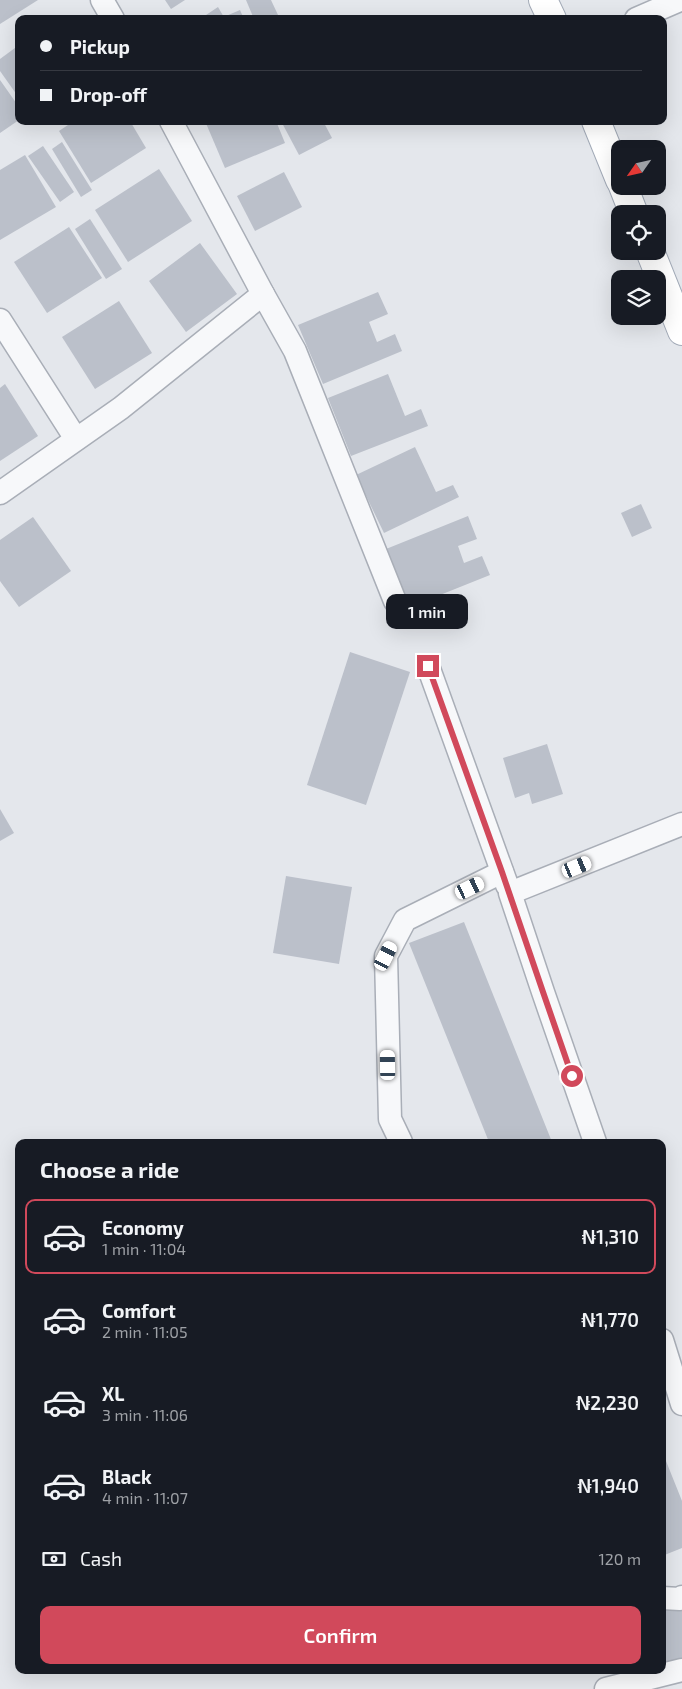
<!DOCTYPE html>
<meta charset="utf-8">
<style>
body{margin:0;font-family:"Exo 2",sans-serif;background:#20242c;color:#f1f3f6;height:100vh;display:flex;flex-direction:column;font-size:19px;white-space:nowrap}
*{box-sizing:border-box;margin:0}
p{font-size:16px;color:#9ea1a6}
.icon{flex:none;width:28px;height:28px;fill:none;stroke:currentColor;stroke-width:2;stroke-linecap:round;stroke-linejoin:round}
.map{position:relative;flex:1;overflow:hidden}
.panel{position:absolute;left:15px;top:1139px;width:651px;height:535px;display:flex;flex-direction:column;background:#171b24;border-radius:10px;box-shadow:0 5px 20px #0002}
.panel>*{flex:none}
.banner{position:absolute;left:15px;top:15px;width:652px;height:110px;border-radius:10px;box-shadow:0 5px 20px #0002;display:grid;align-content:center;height:110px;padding:0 25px;background:#171b24}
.needle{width:32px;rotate:236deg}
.fabs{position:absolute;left:611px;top:140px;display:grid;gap:10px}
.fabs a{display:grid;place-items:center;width:55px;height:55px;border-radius:10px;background:#171b24;box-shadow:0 5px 20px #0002;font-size:25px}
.end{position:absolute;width:22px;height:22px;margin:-11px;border:6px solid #d1495b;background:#fff;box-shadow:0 0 0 2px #fff}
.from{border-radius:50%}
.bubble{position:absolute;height:35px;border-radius:10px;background:#171b24;box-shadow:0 5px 20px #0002;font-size:16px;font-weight:600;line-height:35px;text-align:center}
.car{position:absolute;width:15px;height:30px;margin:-15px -8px;border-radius:6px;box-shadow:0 0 4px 1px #0007;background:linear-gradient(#fff 24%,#345 0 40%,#fff 0 76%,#345 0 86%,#fff 0)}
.banner b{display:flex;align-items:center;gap:18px;height:48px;font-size:19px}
.banner b+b{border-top:1px solid #363941}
.banner i{width:12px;height:12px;background:#f1f3f6}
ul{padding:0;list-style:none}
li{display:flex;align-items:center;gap:15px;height:75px;margin:0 10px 8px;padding:0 15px;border:2px solid transparent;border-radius:10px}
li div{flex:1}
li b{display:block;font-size:19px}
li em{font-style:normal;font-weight:600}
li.on{border-color:#d1495b}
li>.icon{width:45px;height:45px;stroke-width:1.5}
h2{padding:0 25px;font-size:22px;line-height:60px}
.pay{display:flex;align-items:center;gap:12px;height:55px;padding:0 25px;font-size:19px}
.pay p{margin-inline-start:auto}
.button{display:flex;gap:10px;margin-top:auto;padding:10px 25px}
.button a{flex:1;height:58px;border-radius:10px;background:#d1495b;color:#fff;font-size:20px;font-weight:600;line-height:58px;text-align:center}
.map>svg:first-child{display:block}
</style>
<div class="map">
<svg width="682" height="1689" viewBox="0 0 682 1689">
<rect width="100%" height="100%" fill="#e4e7ec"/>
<!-- building -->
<g fill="#bbc0ca">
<path d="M0 0H38L0 24Z"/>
<path d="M165 0H185L171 9Z"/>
<path d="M246 0H271L278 15 269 19H254Z"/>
<path d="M218 7 225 19H200Z"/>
<path d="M240 10 244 19H227L226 16Z"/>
<path d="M19 45V93L17 95 0 71V59Z"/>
<path d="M0 80 19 107V120L0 133Z"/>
<path d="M74 121H130L146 148 91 183 59 131Z"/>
<path d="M205 121H276L285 143 225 168Z"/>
<path d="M281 121H323L332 138 299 155Z"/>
<path d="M62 142 92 190 81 197 52 149Z"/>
<path d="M43 146 74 192 60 202 28 156Z"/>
<path d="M25 155 56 207 0 240V170Z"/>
<path d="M159 169 192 221 128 262 95 210Z"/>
<path d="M284 172 302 207 255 231 237 196Z"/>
<path d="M90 219 122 269 106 279 75 229Z"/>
<path d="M69 227 102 278 47 313 14 262Z"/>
<path d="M200 243 237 294 186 332 149 281Z"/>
<path d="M378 292 388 314 369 322 377 342 395 334 402 351 323 384 298 325Z"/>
<path d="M119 301 152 353 95 389 62 337Z"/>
<path d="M388 374 405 416 421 409 428 426 351 456 328 398Z"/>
<path d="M5 384 38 436 0 461V388Z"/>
<path d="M415 447 436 492 453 485 459 497 384 533 356 475Z"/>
<path d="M641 504 652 528 632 537 621 513Z"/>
<path d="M468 516 477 539 458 546 464 563 482 556 490 575 410 607 386 549Z"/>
<path d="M33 517 71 571 19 607 0 581V540Z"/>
<path d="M350 652 410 672 366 805 307 785Z"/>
<path d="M547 744 563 794 532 804 529 793 515 798 503 758Z"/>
<path d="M0 809 14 833 0 841Z"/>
<path d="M286 876 352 887 339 964 273 953Z"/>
<path d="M464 922 552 1142H489L409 943Z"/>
<path d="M662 1451 682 1501V1548L662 1556Z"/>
<path d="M682 1599V1664L662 1670V1605Z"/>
</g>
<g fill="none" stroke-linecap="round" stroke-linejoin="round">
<defs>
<g id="minor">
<path d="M102 0 113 19"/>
<path d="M636 19 680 0"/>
<path d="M171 121 263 294 295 351 395 601"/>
<path d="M0 320 76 439"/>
<path d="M0 493 121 408 263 294"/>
<path d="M428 666 507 885"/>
<path d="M401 1142 390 1119 386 956 405 920 502 872"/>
<path d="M595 1142 543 992 510 893 682 824"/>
<path d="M662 1340 682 1404"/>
<path d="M662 1598 680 1599 682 1597"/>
<path d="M606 1689 682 1670"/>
</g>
<g id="primary">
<path d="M543 0 552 19"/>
<path d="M596 121 620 180"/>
<path d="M623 186 634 214"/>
<path d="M650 251 682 331"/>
</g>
</defs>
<!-- minor casing -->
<use href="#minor" stroke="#a9aeb7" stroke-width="25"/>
<!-- primary casing -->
<use href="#primary" stroke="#a3abb8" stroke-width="30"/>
<!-- minor -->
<use href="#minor" stroke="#f7f8fa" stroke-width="22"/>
<!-- primary -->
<use href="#primary" stroke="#fff" stroke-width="28"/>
</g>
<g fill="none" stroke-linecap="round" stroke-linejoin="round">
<!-- route -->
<path stroke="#d1495b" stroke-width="6" d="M428 666 502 872 543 992 572 1076"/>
</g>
</svg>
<div class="fabs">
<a><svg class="needle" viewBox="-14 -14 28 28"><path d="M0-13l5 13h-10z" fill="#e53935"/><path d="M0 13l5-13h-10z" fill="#9ea1a6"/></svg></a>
<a><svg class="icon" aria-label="locate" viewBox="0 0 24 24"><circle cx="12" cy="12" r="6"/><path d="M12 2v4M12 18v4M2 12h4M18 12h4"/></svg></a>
<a><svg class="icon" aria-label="layers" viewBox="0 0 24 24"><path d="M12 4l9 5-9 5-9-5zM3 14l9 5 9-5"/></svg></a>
</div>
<i class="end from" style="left:572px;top:1076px"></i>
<i class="end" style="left:428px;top:666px"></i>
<div class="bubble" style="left:386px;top:594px;width:82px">1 min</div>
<i class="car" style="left:577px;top:867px;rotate:68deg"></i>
<i class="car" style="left:470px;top:888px;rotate:64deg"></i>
<i class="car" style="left:386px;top:956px;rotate:27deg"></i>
<i class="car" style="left:388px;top:1065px;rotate:359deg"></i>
<div class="banner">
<b><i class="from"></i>Pickup</b>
<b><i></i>Drop-off</b>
</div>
<section class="panel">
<h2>Choose a ride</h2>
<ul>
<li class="on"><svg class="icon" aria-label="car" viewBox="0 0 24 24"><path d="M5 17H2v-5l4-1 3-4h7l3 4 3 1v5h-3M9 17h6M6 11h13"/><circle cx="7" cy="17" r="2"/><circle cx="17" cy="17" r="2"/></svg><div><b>Economy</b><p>1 min · 11:04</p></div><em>₦1,310</em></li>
<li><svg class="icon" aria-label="car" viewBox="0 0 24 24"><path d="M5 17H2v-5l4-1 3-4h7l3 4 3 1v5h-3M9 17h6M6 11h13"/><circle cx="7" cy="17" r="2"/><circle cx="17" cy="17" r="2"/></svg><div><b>Comfort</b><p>2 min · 11:05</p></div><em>₦1,770</em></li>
<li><svg class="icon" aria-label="car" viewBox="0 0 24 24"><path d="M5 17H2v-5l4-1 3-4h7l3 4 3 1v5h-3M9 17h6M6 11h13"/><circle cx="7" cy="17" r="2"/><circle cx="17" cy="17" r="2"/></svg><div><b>XL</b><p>3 min · 11:06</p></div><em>₦2,230</em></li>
<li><svg class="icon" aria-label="car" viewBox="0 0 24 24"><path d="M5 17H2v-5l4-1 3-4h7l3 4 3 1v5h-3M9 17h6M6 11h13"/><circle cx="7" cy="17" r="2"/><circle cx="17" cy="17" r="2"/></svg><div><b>Black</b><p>4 min · 11:07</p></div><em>₦1,940</em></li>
</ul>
<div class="pay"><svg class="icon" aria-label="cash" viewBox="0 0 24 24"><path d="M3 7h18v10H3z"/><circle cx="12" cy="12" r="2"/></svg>Cash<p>120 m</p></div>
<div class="button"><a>Confirm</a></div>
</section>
</div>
